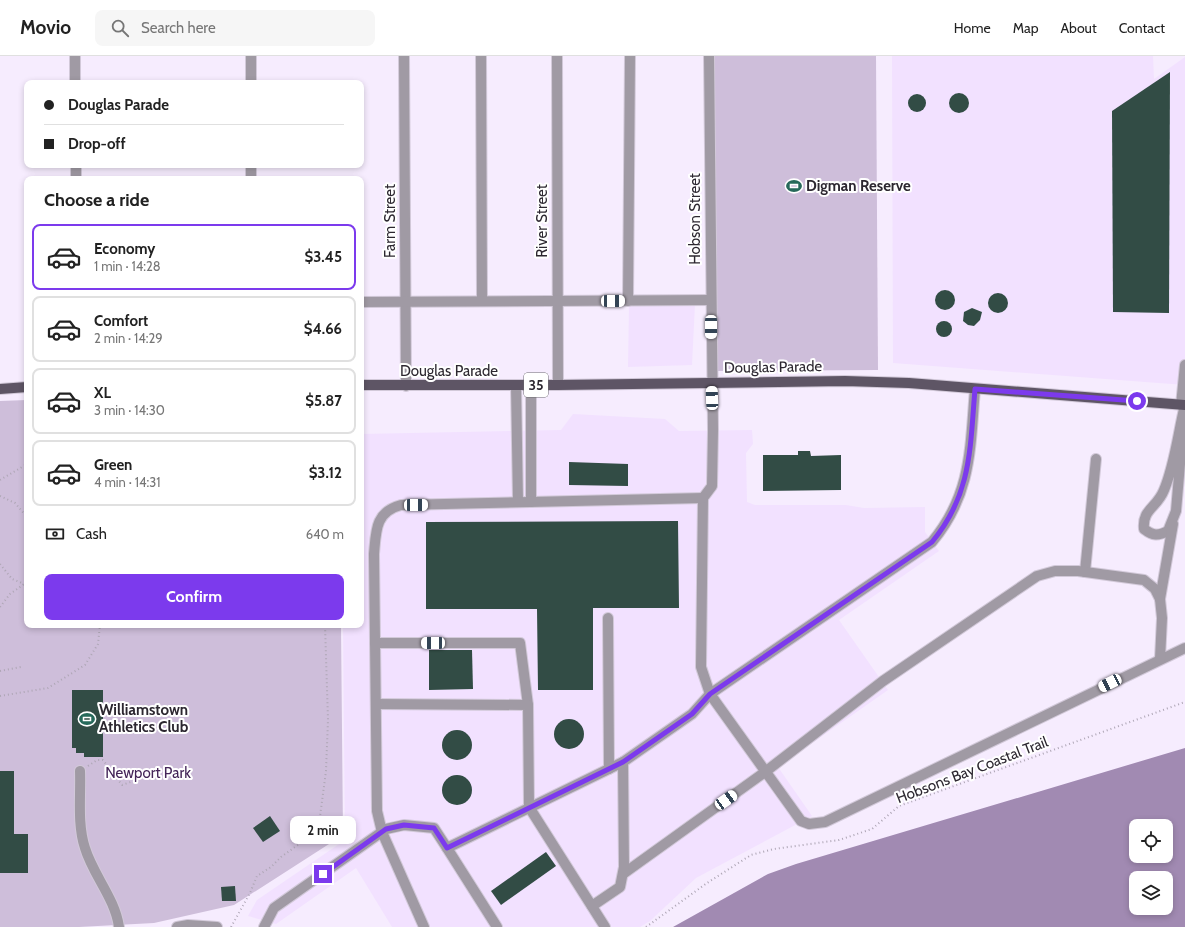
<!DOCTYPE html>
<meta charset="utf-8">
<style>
body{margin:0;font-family:Cabin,sans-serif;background:#f6f6f6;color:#222;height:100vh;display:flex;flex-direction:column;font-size:15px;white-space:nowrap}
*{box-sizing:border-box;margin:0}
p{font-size:13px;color:#767676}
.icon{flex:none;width:22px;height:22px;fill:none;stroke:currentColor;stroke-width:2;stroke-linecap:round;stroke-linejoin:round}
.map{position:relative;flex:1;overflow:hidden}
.side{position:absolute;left:24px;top:120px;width:340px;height:452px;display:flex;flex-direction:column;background:#fff;border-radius:8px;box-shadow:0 2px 6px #0003}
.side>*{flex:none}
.hud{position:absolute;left:24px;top:24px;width:340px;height:88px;border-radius:8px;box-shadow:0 2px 6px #0003;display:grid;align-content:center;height:88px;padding:0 20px;background:#fff}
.controls{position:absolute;left:1129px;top:763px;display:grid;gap:8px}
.controls a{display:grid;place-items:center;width:44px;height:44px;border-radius:8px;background:#fff;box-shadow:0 2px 6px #0003;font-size:20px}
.end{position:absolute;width:18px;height:18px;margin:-9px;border:5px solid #7c3aed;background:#fff;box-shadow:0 0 0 2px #fff}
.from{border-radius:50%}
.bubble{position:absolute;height:28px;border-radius:8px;background:#fff;box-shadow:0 2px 6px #0003;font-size:13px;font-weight:700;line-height:28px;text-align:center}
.car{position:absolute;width:12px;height:24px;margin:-12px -6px;border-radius:5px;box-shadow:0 0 3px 1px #0007;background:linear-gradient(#fff 24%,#345 0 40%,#fff 0 76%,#345 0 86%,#fff 0)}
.hud b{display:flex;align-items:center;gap:14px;height:38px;font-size:15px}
.hud b+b{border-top:1px solid #e0e0e0}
.hud i{width:10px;height:10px;background:#222}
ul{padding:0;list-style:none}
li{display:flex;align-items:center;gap:12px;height:66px;margin:0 8px 6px;padding:0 12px;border:2px solid #e0e0e0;border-radius:8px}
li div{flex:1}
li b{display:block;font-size:15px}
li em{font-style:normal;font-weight:700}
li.on{border-color:#7c3aed}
li>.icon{width:36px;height:36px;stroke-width:1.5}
h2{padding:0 20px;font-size:18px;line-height:48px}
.pay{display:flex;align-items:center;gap:10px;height:44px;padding:0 20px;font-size:15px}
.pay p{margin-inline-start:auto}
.button{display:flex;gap:8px;margin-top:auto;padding:8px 20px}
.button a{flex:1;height:46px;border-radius:8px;background:#7c3aed;color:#fff;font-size:16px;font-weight:700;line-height:46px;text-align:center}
header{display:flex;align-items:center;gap:24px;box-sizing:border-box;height:56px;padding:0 20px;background:#fff;border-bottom:1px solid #e0e0e0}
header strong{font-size:19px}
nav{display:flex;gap:22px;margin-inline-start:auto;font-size:14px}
.search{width:280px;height:36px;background:#f6f6f6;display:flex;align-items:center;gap:10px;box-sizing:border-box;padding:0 14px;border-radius:8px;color:#767676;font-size:15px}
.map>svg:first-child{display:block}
</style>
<header>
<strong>Movio</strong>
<div class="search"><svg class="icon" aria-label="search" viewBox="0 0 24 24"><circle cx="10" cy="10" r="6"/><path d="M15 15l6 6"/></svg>Search here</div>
<nav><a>Home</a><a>Map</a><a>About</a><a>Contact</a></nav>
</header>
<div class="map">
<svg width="1185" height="871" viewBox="0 0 1185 871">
<rect width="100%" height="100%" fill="#f6ecfe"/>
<!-- built -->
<g fill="#f2e1ff">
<path d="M892 0H1153L1154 23 1185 1V329L893 307Z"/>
<path d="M629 248H695L692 309 628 311Z"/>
<path d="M573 358 665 363 679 375 752 374 753 388 746 397 747 446 755 449H846L864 452 925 451V476L939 495 839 564 888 634 778 711 812 760 696 822 650 865 640 871H392L356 812 276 868 248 860 257 844 345 784 343 569H361V378L561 374Z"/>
</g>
<!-- green -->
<g fill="#cebeda">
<path d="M709 0H876L878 314 710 315Z"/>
<path d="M27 344V569H341L343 779 234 849 154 867 79 871H0V345Z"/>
</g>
<!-- water -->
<path fill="#a18ab2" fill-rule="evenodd" d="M1185 692V871H673L768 818 796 808ZM1136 770H1166V800H1136ZM1136 822H1166V852H1136Z"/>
<!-- building -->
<g fill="#324c45">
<path d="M1170 16 1169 257 1113 256 1112 55Z"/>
<circle cx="959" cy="47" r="10"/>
<circle cx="917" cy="47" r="9"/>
<circle cx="945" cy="244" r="10"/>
<circle cx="998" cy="247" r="10"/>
<path d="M972 252 982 256 980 264 974 270 968 269 963 265 964 256Z"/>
<circle cx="944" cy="273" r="8"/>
<path d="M798 395H810L811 400 841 399V434L763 435V399H798Z"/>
<path d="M569 406 628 408V430L569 429Z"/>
<path d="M678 465 679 552H593V634H538L537 553H426V466Z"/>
<path d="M429 594H472L473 633 429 634Z"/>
<path d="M72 634H103V701H84V697H76V692H72Z"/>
<circle cx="569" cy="678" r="15"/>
<circle cx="457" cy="689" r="15"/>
<path d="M0 715H14V778H28V817H0Z"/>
<circle cx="457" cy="734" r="15"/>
<path d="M270 760 280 775 263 786 253 772Z"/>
<path d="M546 796 556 810 501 849 491 835Z"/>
<path d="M235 830 236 845H222L221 831Z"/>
</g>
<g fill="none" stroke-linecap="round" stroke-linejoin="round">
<defs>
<g id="minor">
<path d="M75 0V27"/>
<path d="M251 0V27"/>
<path d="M404 0 406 330"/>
<path d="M481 0 482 245"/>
<path d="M557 0 558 329"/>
<path d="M709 0 713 374 712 430 703 442 701 611 710 638 801 765 809 768 825 766 1185 592"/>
<path d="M76 109V123"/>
<path d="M251 109V123"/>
<path d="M628 245 630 0"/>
<path d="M361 246 711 244"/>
<path d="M516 329 518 446"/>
<path d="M1181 349 1185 309"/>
<path d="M1185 349 1176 455 1168 475C1158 480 1153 480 1144 473 1142 453 1157 452 1164 434 1175 408 1178 377 1185 349Z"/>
<path d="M531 446V329"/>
<path d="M1085 516 1096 403"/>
<path d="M1160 543 1173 468"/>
<path d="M608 562 609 713"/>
<path d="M375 587H520L528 649"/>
<path d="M376 648 528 649 529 751 605 871"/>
<path d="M80 715C81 739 77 768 85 792 93 819 115 842 119 871"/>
<path d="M447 792 497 871"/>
<path d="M623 818 765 716 883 625 1037 520 1055 515H1078L1144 524 1155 533 1160 543 1162 562 1160 603"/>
<path d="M592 850 620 831 624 811 623 706"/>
<path d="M177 871 188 869 217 871"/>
<path d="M264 871 274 852 386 773 404 769 434 772 447 792 623 706 692 658 710 638 932 486C972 438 970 392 975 333"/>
<path d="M424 871 382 776 377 755 374 498C376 475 375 456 401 449L703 442"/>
</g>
<g id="major">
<path d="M361 329H558L845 325 909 327 1185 349"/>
<path d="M0 333 27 331"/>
</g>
</defs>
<!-- minor casing -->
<use href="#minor" stroke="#d2c9d9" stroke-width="12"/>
<!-- major casing -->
<use href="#major" stroke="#d2c9d9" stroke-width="12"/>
<!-- path -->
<g stroke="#aea6b5" stroke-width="2" stroke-dasharray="1 3" stroke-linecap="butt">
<path d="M0 424 27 408"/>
<path d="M0 440 15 447 27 461"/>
<path d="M0 508 12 523 27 529"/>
<path d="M0 551 10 538 27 526"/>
<path d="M0 615 21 611"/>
<path d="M0 640 48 632 85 609 98 588 100 569"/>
<path d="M88 710 97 704H103L122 729 139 723"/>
<path d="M231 871 250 837 257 820 271 811 281 801 302 786 319 768 326 715 328 664 325 569"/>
<path d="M646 871 707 827 751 799 774 793 839 784 872 773 899 750 1185 646"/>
</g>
<!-- minor -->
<use href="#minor" stroke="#a09aa4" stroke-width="10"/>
<!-- major -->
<use href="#major" stroke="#5e5565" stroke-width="10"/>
</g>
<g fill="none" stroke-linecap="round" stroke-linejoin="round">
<!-- route -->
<path stroke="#7c3aed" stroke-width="5" d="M323 818 386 773 404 769 434 772 447 792 623 706 692 658 710 638 932 486C972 438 970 391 975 333L1137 345"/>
</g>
<!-- icons -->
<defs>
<symbol id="stadium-bare" viewBox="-9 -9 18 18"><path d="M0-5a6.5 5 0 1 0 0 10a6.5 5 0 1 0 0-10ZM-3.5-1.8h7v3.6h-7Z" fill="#26695a" stroke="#fff" stroke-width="2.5" paint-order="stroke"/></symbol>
</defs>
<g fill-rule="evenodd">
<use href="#stadium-bare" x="783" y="119" width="22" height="22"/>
<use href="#stadium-bare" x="76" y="652" width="22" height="22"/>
</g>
<g text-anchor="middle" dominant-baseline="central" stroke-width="4" stroke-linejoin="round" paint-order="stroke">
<!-- shield labels -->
<rect fill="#fff" stroke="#6b686e" stroke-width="1" x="524" y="317" width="24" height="24" rx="3"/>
<g font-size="14" font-weight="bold" fill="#2c2730">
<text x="536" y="329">35</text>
</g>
<!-- poi labels -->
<g font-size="15" font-weight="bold" fill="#2c2730" stroke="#fff" text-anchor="start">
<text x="806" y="130">Digman Reserve</text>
<text x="99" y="654">Williamstown<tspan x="99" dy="17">Athletics Club</tspan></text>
</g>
<!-- street labels -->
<g font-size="15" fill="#2c2730" stroke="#fff">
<text transform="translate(695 163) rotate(-90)">Hobson Street</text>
<text transform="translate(390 165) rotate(-90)">Farm Street</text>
<text transform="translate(542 165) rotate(-90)">River Street</text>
<text transform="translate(773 311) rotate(-1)">Douglas Parade</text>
<text x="449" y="315">Douglas Parade</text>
<text transform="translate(972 714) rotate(-21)">Hobsons Bay Coastal Trail</text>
</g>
<!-- park labels -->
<g font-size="15" fill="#442558" stroke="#fff">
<text x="148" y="717">Newport Park</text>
</g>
</g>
</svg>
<div class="controls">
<a><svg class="icon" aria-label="locate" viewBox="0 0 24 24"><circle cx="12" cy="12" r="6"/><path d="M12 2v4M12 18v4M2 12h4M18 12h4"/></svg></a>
<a><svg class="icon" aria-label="layers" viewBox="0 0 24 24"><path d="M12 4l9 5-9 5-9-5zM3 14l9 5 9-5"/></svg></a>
</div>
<i class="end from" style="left:1137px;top:345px"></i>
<i class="end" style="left:323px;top:818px"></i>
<div class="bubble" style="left:290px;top:760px;width:66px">2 min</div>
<i class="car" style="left:613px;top:245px;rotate:90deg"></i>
<i class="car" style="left:711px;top:271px;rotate:180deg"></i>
<i class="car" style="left:712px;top:342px;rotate:358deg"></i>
<i class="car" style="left:416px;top:449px;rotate:89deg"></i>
<i class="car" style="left:433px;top:587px;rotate:270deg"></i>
<i class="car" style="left:1110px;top:627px;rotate:244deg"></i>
<i class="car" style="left:726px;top:744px;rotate:55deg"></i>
<div class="hud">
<b><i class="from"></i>Douglas Parade</b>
<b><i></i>Drop-off</b>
</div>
<section class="side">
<h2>Choose a ride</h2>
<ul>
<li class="on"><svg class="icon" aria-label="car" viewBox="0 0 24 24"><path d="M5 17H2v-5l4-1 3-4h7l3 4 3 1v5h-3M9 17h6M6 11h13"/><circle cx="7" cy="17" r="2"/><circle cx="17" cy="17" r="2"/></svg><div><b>Economy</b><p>1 min · 14:28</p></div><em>$3.45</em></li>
<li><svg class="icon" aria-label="car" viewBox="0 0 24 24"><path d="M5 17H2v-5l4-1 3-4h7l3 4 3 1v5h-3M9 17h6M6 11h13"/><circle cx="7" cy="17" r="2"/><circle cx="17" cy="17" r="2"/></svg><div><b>Comfort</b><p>2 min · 14:29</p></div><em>$4.66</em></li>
<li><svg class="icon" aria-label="car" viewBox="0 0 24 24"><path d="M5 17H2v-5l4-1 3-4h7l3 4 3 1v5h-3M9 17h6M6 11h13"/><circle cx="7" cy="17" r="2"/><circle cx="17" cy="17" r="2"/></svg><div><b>XL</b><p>3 min · 14:30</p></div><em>$5.87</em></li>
<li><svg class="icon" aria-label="car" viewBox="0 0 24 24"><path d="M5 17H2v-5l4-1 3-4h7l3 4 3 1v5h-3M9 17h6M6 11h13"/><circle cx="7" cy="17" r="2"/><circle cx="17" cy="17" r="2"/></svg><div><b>Green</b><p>4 min · 14:31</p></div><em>$3.12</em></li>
</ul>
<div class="pay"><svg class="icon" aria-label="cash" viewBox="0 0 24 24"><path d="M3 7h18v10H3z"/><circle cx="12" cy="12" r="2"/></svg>Cash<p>640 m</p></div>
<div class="button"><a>Confirm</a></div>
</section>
</div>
